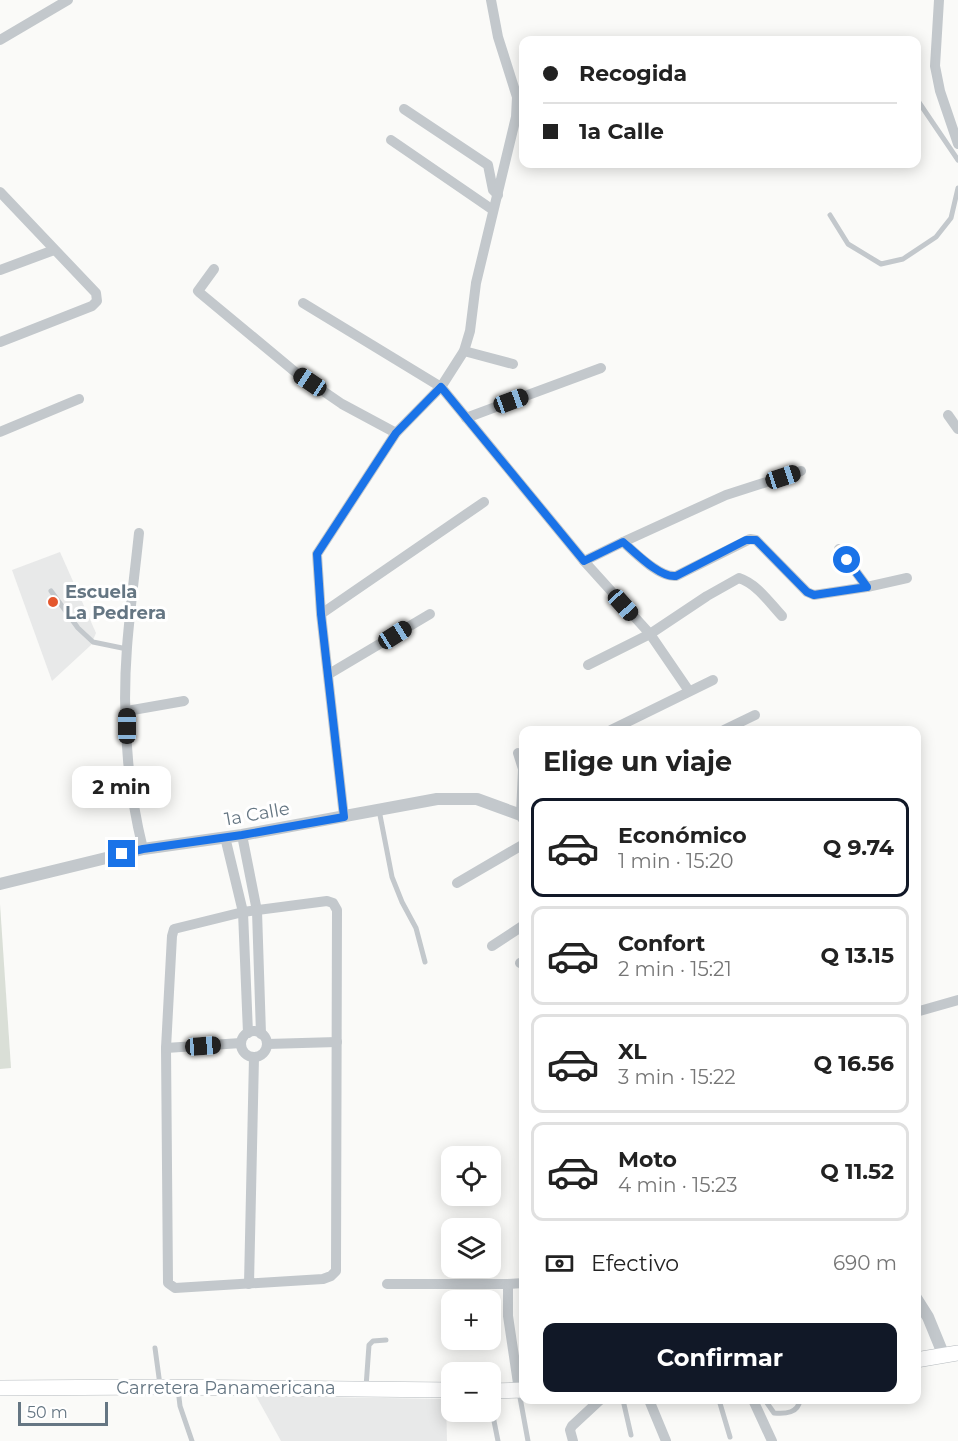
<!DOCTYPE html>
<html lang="es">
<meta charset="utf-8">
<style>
body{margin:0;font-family:Montserrat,sans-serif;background:#f6f6f6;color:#222;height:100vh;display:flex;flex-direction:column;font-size:22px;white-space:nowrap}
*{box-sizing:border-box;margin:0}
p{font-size:20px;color:#767676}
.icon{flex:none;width:33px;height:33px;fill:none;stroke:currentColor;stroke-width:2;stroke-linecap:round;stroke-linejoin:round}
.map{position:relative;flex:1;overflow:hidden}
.panel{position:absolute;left:519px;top:726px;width:402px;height:678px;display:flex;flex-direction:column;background:#fff;border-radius:12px;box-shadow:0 3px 15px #0003}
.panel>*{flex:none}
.hud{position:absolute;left:519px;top:36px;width:402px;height:132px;border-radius:12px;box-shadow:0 3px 15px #0003;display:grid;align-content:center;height:132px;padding:0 24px;background:#fff}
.buttons{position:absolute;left:441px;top:1146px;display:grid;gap:12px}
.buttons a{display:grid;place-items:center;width:60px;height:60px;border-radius:12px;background:#fff;box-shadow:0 3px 15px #0003;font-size:30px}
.scale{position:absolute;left:18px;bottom:15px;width:90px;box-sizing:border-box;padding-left:6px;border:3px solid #657683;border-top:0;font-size:16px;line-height:21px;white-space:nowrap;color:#657683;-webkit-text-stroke:4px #fff;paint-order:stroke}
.end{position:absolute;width:27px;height:27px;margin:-14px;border:8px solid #1a73e8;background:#fff;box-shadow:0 0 0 3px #fff}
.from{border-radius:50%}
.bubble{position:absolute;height:42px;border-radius:12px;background:#fff;box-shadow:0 3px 15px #0003;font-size:20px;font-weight:700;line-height:42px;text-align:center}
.car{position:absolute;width:18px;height:36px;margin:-18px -9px;border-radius:8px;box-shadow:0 0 4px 2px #0007;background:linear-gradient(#222 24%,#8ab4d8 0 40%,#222 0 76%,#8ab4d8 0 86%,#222 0)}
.hud b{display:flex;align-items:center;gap:21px;height:57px;font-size:22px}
.hud b+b{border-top:2px solid #e0e0e0}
.hud i{width:15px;height:15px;background:#222}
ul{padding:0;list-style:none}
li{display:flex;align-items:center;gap:18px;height:99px;margin:0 12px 9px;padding:0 12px;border:3px solid #e0e0e0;border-radius:12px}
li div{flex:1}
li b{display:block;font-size:22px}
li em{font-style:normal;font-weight:700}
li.selected{border-color:#111827}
li>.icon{width:54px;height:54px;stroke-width:1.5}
h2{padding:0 24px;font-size:27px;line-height:72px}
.pay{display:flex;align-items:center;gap:15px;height:66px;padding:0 24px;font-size:22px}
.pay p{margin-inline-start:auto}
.primary-button{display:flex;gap:12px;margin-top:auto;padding:12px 24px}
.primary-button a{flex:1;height:69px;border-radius:12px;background:#111827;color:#fff;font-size:24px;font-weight:700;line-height:69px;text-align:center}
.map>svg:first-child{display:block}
</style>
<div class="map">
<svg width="958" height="1441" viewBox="0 0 958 1441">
<rect width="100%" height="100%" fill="#fafaf8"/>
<!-- built -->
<g fill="#e8e9e9">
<path d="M60 552 96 633 91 645 52 681 12 570Z"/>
<path d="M256 1396 446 1399 447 1441H281Z"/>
</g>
<!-- green -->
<path fill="#dadfd7" d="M0 904 11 1068 0 1069Z"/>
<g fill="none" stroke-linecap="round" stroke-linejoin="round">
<defs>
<g id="primary">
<path d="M916 1360 958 1353"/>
<path d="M0 1388 160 1387 452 1390"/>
<path d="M490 1391 524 1390"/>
</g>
</defs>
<!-- primary casing -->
<use href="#primary" stroke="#b5babe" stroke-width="16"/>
<!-- service -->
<g stroke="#c3c8cc" stroke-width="5">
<path d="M916 98 958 160"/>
<path d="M830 215 848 244 881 264 903 259 936 237 951 218 958 188"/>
<path d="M51 591 78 628 93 642 127 649"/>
<path d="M379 810 392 877 402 902 416 928 425 962"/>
<path d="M155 1348 160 1385"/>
<path d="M366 1387 369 1345 373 1341 386 1340"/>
<path d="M178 1389 180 1406 192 1441"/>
<path d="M519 1392 528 1441"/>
<path d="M623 1400 631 1435"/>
<path d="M719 1400 730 1437"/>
<path d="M765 1400 774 1413C786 1414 798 1413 800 1400"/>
<path d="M490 1401 498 1441"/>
</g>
<!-- minor -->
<g stroke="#c3c8cc" stroke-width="10">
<path d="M939 0 935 66 940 91 958 144"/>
<path d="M0 40 68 0"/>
<path d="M404 109 488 165 493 190 498 195"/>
<path d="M391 140 493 210"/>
<path d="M0 192 96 293 97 301 92 306 0 342"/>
<path d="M214 269 198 291 200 293 294 371 342 404 396 433"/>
<path d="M0 270 54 250"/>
<path d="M303 303 441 387 584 561 650 634 689 691"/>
<path d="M464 351 513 364"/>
<path d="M948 415 958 429"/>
<path d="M466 418 601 368"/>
<path d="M0 432 79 399"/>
<path d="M139 533C135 571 130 609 127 647 122 714 127 784 143 849"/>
<path d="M623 542 726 495 801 471"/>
<path d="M584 561 623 542C635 553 660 578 676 576L750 539 756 540 807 592 814 595 867 587 839 549"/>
<path d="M867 587 907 578"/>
<path d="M321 614 484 502"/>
<path d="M588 665 650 634 707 596 739 578C757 584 769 602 782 616"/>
<path d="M329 674 430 614"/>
<path d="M127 711 184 701"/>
<path d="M611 730 713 680"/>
<path d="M724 730 755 715"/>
<path d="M518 753 523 769 521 815"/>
<path d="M344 817 321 614 317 554 396 433 441 387 464 351 470 331 476 283 516 117 517 97 498 37 491 0"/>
<path d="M242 835 257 911 261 1034"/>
<path d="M225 837 243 912 248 1033"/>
<path d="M457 883 524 844"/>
<path d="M327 901 333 903 337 910 336 1271 331 1276 323 1279 175 1288 168 1283 166 1048 172 936 174 929 243 912Z"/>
<path d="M492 946 524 925"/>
<path d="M520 963 524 961"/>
<path d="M916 1012 958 1000"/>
<circle cx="254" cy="1044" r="13"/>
<path d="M267 1044 337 1042"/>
<path d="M166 1048 241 1043"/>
<path d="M249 1284 254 1057"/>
<path d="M387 1284H508V1316L519 1390"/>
<path d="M508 1284 524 1283"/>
<path d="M649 1400 666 1441"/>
<path d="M753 1400 772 1441"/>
<path d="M573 1441 570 1430 572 1426 600 1400"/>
</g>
<!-- tertiary -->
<g stroke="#c3c8cc" stroke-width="12">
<path d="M0 884 143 849 242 835 437 799H477L521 815 524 819"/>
<path d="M916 1298 928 1317 944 1356"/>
</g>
<!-- primary -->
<use href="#primary" stroke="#fff" stroke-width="15"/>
</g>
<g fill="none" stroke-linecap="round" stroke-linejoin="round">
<!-- route -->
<path stroke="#1a73e8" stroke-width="8" d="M122 854 143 849 242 835 344 817 321 614 317 554 396 433 441 387 584 561 623 542C636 553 660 578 676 576L746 540H756L807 592 814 595 867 587 847 560"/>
</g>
<!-- markers -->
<circle fill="#e4572e" stroke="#fff" stroke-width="2" cx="53" cy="602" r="6"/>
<g text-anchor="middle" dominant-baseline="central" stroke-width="6" stroke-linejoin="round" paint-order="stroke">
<!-- poi labels -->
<g font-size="18" font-weight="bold" fill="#657683" stroke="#fff" text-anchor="start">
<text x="65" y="592">Escuela<tspan x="65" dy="21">La Pedrera</tspan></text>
</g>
<!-- street labels -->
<g font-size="18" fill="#657683" stroke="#fff">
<text transform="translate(257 814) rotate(-10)">1a Calle</text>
<text x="226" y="1388">Carretera Panamericana</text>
</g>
</g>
</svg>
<div class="buttons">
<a><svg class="icon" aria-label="locate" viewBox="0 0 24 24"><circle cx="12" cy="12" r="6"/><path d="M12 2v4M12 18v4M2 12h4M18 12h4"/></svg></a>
<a><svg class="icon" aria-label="layers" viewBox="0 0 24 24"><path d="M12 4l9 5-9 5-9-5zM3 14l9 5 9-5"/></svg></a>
<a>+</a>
<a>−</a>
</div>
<div class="scale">50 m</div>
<i class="end from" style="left:847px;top:560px"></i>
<i class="end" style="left:122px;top:854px"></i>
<div class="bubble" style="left:72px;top:766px;width:99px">2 min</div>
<i class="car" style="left:310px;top:382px;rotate:304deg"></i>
<i class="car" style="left:511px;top:401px;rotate:70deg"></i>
<i class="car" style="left:783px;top:477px;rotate:72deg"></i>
<i class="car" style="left:623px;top:605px;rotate:138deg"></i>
<i class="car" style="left:395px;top:635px;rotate:58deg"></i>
<i class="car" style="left:127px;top:726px;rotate:0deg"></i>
<i class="car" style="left:203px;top:1046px;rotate:86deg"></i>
<div class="hud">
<b><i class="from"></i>Recogida</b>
<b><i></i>1a Calle</b>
</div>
<section class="panel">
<h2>Elige un viaje</h2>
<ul>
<li class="selected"><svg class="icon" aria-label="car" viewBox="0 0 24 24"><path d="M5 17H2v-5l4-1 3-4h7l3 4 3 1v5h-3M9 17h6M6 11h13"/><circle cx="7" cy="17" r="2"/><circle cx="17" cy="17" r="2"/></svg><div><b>Económico</b><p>1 min · 15:20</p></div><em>Q 9.74</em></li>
<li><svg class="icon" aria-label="car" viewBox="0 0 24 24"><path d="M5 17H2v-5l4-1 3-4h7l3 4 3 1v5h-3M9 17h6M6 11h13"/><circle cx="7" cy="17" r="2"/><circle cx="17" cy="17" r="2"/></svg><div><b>Confort</b><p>2 min · 15:21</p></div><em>Q 13.15</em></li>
<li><svg class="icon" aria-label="car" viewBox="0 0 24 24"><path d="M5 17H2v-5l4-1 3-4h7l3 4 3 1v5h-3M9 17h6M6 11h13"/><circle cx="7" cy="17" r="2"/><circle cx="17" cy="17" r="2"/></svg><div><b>XL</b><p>3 min · 15:22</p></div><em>Q 16.56</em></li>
<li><svg class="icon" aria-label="car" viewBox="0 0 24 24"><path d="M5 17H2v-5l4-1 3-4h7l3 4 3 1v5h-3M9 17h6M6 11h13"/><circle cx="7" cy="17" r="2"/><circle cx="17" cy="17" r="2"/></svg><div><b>Moto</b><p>4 min · 15:23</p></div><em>Q 11.52</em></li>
</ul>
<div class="pay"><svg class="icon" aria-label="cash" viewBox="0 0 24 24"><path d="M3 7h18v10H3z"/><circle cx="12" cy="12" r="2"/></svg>Efectivo<p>690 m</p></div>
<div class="primary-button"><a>Confirmar</a></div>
</section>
</div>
